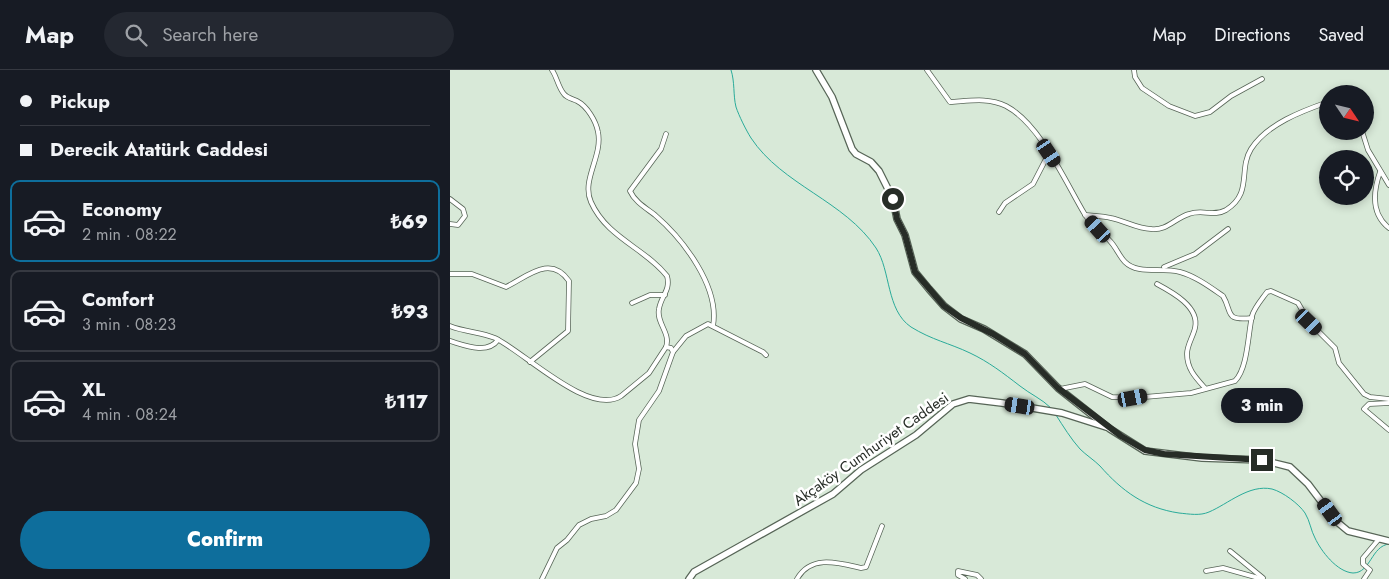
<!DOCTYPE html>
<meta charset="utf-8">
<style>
body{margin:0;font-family:Jost,sans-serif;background:#242831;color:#f1f3f6;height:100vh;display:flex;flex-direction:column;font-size:19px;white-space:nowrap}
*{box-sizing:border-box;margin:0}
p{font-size:16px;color:#9ea1a6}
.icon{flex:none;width:28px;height:28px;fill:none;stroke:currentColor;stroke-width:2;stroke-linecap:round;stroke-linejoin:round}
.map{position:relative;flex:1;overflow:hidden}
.panel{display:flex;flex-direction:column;background:#171b24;width:450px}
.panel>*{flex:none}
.top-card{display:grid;align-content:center;height:110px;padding:0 20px;background:#171b24}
.needle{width:32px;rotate:125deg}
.tools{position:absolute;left:869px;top:15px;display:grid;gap:10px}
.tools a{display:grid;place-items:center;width:55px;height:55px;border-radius:50%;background:#171b24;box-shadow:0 2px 8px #0003;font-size:25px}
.end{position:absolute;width:22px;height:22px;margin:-11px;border:6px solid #272d27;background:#fff;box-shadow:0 0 0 2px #fff}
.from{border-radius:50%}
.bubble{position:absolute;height:35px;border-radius:18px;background:#171b24;box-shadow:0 2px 8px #0003;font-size:16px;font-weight:800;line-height:35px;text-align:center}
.car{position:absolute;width:15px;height:30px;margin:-15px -8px;border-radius:6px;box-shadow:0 0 4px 1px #0007;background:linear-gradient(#222 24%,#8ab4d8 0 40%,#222 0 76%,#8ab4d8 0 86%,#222 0)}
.top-card b{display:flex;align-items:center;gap:18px;height:48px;font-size:19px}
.top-card b+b{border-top:1px solid #363941}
.top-card i{width:12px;height:12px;background:#f1f3f6}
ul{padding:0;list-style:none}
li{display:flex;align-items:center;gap:15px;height:82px;margin:0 10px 8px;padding:0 10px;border:2px solid #363941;border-radius:10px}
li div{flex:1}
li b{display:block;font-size:19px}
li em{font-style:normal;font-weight:800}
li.current{border-color:#0e6e9c}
li>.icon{width:45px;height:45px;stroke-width:1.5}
.action{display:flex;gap:10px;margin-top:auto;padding:10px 20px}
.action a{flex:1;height:58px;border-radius:30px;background:#0e6e9c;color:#fff;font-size:20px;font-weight:800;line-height:58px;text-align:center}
header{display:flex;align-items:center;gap:30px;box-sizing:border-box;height:70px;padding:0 25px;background:#171b24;border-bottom:1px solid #363941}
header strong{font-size:24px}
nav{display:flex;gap:28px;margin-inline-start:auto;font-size:18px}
.search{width:350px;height:45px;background:#242831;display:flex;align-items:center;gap:12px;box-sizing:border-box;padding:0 18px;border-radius:28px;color:#9ea1a6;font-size:19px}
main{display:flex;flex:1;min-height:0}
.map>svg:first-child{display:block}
</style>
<header>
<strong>Map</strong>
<div class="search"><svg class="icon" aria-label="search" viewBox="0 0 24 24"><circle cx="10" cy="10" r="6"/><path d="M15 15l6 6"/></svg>Search here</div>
<nav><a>Map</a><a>Directions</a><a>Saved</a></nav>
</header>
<main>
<section class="panel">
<div class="top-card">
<b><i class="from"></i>Pickup</b>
<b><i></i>Derecik Atatürk Caddesi</b>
</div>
<ul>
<li class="current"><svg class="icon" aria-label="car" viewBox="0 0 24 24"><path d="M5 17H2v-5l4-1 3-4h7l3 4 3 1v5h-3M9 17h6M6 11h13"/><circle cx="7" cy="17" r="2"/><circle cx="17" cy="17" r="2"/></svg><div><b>Economy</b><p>2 min · 08:22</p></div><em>₺69</em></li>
<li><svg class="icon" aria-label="car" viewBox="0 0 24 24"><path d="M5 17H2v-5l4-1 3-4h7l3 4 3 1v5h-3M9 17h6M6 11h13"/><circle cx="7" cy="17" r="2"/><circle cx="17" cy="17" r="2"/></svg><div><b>Comfort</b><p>3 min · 08:23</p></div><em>₺93</em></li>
<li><svg class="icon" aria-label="car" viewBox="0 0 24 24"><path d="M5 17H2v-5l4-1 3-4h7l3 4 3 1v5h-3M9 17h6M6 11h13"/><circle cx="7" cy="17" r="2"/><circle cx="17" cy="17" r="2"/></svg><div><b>XL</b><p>4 min · 08:24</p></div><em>₺117</em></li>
</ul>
<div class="action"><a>Confirm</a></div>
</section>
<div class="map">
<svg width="939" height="509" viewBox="0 0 939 509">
<rect width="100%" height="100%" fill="#d8e9d8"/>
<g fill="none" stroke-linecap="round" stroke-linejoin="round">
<!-- stream -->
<g stroke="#2aab9a" stroke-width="1">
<path d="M281 0C285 12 283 25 286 37 289 46 296 60 301 68 332 115 395 131 426 178 441 201 436 240 461 257 482 270 499 273 520 283 539 292 553 303 570 316 580 324 592 329 601 338"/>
<path d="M606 345C613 356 621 369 630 379 636 385 644 390 650 396 672 421 695 438 729 443 739 444 750 446 759 442 778 434 799 414 822 419 833 422 849 434 855 443 860 451 861 461 865 468 871 481 887 502 903 503 921 503 921 476 939 474"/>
</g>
<defs>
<g id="street">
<path d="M102 0C107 7 108 17 114 24 117 28 123 29 127 31 137 36 146 51 148 62 153 86 131 110 141 132 157 168 195 178 217 206 221 220 211 226 209 239 206 253 221 263 216 277"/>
<path d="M477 0 500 32C519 31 538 27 556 36 590 54 615 111 634 143 640 154 652 161 660 171 666 177 669 186 675 192 688 205 711 197 730 202 745 206 760 217 773 226 783 243 774 251 802 248"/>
<path d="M684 0 685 7 692 18 719 36 745 46 760 42 781 26 812 9"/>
<path d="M912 61 918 80 939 115"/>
<path d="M216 64 211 79 180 121C185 132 196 138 205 145 233 169 270 217 263 256"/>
<path d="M930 102C923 122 921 144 939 158"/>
<path d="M0 129 13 139 15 146 8 155 0 154"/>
<path d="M549 142 555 133 583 114 599 83"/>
<path d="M635 145C644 146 653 146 661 148 675 151 688 159 701 159 717 161 725 148 739 144 752 139 764 147 776 140 803 123 788 100 801 79 817 54 852 41 878 32"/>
<path d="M714 197 745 184 778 159"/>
<path d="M0 204H22L56 217C77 207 100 184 119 211L118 261 80 292"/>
<path d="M707 214C722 222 750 237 745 258 743 267 737 275 737 284 737 299 746 308 755 318"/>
<path d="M182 233 200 225H215"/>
<path d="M0 256C15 262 31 262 45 268 73 281 139 347 171 326L199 303 216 277 221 278 223 282 209 321 189 350 185 374 189 399 186 413 166 440 156 446 141 449 129 455 117 470 107 478 92 509"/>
<path d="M0 271C14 275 37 285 48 270"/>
<path d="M223 282 236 266 258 254 313 282 316 285"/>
<path d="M610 319 635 314 662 327 683 328 741 323 785 311C798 298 798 263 802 246 804 238 812 229 817 222L821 221 848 233 859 252 885 278 889 293 914 324 920 327 939 329"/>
<path d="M939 333 919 334 914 339 939 360"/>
<path d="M780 481 813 508"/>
<path d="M756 501 773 498 812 509"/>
<path d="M347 509C361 484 389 493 411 498L416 497 432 456"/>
<path d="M515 509 508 505V501L527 505 531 509"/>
<path d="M914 509 920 500 913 494V488L929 469"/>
</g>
<g id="secondary">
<path d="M366 0 382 27 402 79 406 84 421 92 429 101 443 129 447 149 455 165 465 202 479 219 494 236 511 249 534 259 575 284 608 318 660 359 695 381 752 388 812 390 840 397 858 414 886 451 898 461 939 471"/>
<path d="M239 509 244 502 383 424 411 400 466 365 503 334 519 329 552 333 612 343 656 357"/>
</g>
</defs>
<!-- street casing -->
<use href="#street" stroke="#576557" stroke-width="5.5"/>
<!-- secondary casing -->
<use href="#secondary" stroke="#576557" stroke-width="8"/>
<!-- street -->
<use href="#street" stroke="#fff" stroke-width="4"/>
<!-- secondary -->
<use href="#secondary" stroke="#fff" stroke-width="5.5"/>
</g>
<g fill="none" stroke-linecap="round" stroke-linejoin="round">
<!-- route -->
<path stroke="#272d27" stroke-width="6" d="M443 129 447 149 455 165 465 202 494 236 511 248 543 264 575 284 608 318 671 366 695 380 714 384 812 390"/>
</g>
<g text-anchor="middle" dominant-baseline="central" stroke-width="5" stroke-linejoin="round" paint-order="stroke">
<!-- street labels -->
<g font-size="15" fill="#272d27" stroke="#fff">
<text transform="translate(421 379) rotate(-35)">Akçaköy Cumhuriyet Caddesi</text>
</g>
</g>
</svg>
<div class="tools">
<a><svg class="needle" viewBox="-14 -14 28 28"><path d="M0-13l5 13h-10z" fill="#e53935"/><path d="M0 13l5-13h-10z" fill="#9ea1a6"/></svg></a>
<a><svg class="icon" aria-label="locate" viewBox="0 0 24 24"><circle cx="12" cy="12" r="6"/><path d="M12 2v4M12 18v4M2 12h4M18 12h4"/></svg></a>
</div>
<i class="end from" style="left:443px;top:129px"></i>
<i class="end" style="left:812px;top:390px"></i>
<div class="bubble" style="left:771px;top:318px;width:82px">3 min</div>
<i class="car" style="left:599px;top:83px;rotate:146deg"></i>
<i class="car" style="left:648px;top:159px;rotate:318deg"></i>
<i class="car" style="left:859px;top:252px;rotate:134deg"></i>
<i class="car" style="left:683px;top:328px;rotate:79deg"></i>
<i class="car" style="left:570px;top:336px;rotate:279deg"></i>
<i class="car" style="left:880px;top:442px;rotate:324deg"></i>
</div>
</main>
